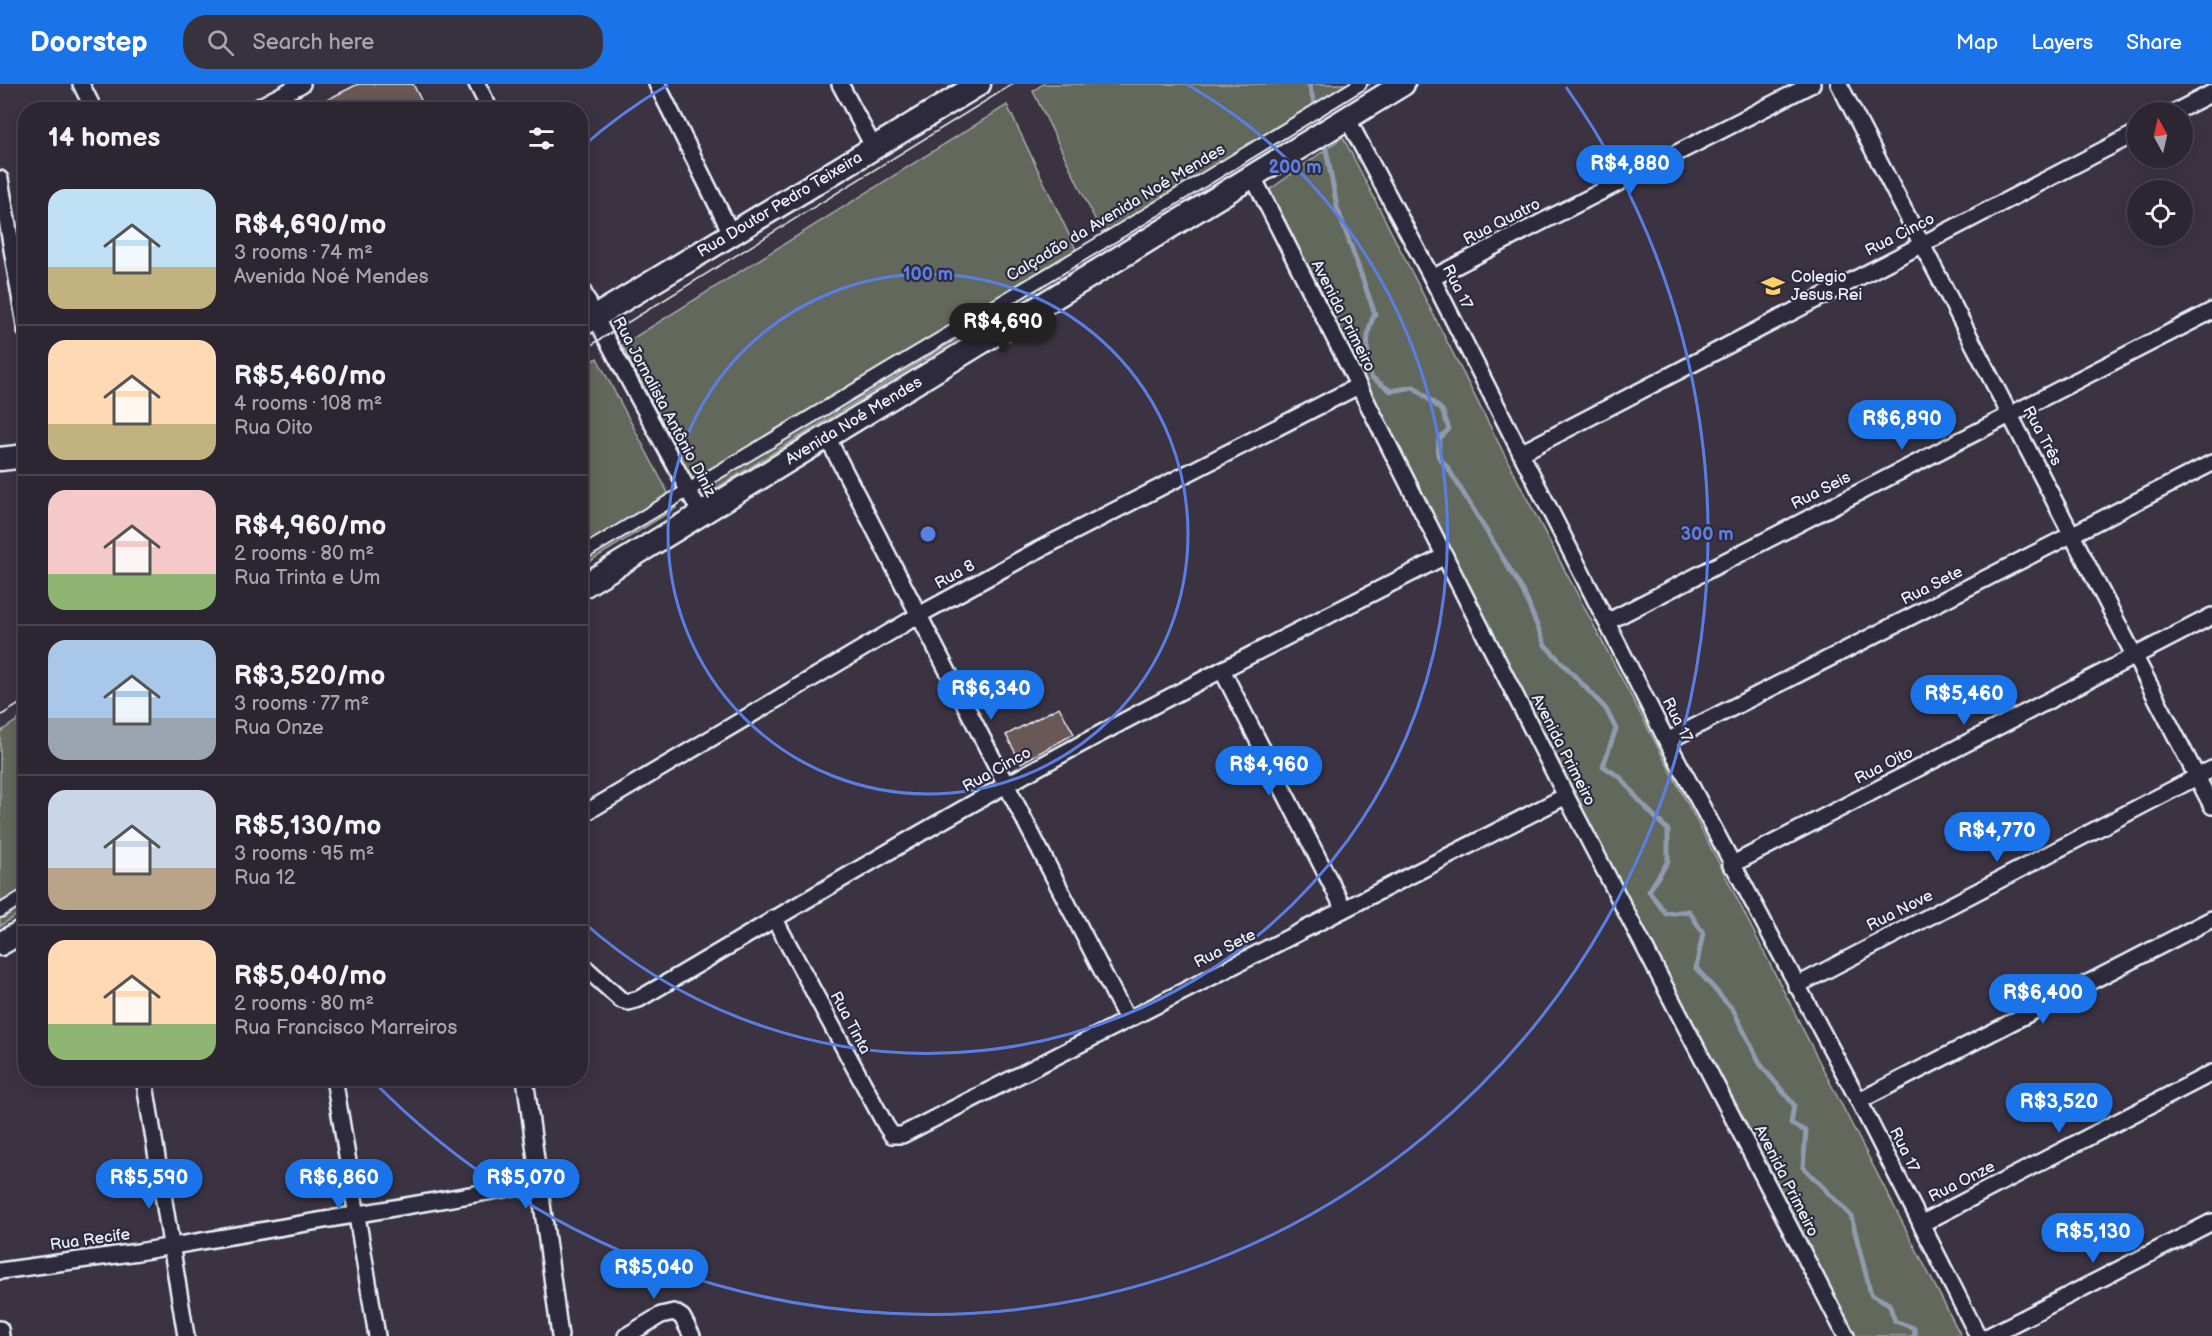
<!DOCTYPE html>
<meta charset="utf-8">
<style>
body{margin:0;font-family:"Balsamiq Sans",sans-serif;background:#38323e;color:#f1f3f6;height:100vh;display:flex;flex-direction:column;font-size:22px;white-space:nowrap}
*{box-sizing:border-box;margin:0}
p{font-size:20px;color:#a6a5ac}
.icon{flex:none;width:33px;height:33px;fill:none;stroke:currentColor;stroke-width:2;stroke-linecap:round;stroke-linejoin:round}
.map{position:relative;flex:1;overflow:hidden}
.panel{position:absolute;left:18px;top:18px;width:570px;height:984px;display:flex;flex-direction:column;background:#2c2632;border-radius:24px;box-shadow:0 3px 15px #0003,0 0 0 2px #48434d}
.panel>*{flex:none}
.needle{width:39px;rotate:352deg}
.fabs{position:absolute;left:2127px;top:18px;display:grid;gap:12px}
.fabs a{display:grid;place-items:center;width:66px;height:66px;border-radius:50%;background:#2c2632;box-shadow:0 3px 15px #0003,0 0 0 2px #48434d;font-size:30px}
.price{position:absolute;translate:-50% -51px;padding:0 14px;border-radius:21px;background:#1a73e8;color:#fff;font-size:20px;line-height:39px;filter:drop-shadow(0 2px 3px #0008)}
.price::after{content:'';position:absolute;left:50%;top:36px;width:18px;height:14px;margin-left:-9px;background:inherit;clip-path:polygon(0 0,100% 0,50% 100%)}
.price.current{background:#222;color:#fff}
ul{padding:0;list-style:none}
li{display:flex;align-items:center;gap:18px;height:150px;padding:0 30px}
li+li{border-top:2px solid #48434d}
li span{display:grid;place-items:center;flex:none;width:168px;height:120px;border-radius:18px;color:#555}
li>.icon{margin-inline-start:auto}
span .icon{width:72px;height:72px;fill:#fffc;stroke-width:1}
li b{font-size:26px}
h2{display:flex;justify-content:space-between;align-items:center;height:72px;padding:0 30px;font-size:26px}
header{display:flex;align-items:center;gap:36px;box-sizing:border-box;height:84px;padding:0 30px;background:#1a73e8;color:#fff}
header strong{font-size:28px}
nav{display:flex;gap:33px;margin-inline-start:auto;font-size:21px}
.search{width:420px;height:54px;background:#38323e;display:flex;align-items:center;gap:15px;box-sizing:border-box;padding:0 21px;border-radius:24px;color:#a6a5ac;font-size:22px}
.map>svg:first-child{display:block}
</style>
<header>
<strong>Doorstep</strong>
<div class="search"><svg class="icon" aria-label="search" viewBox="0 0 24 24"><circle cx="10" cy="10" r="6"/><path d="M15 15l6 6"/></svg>Search here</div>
<nav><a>Map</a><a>Layers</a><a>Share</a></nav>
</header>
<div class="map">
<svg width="2212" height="1252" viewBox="0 0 2212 1252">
<rect width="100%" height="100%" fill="#3b3342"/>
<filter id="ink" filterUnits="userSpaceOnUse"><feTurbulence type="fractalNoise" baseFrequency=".0167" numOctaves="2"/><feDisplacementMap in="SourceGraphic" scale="12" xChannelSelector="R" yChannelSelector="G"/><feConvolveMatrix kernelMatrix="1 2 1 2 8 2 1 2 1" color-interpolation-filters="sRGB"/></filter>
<g filter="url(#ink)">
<g fill="#64685b" stroke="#a6acaa" stroke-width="1.5">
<polygon points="1043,0 1370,0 1107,160 1033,7"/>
<polygon points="1007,21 1082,178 702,413 622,261"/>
<polygon points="1343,53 1522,405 1722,785 1818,975 1961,1252 1853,1252 1568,702 1265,109"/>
<polygon points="597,274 676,424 581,483 581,284"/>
<polygon points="25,631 25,826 0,842 0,648"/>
</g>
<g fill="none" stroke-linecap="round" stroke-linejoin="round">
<g stroke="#8f9bae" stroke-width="5">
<polyline points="1309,0 1318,34"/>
<path d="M1326 65 1337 123 1375 230C1364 249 1367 272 1371 293L1391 307 1414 303 1442 326 1449 345 1439 355 1438 372 1448 384 1523 507 1545 561 1606 625 1616 645 1603 682 1621 694 1642 720 1668 746V777L1649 807 1666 830 1689 827 1703 849 1696 884 1733 926 1761 981 1794 1021 1791 1040 1806 1047 1803 1083 1851 1132 1871 1210 1889 1220 1895 1237 1914 1244 1915 1252"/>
</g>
</g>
<g fill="#6a5857" stroke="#e8f1f8" stroke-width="1.5">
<polygon points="358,0 413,0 426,26 307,26"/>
<polygon points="1059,623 1074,650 1021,679 1006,651"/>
</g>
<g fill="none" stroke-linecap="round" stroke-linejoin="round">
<g stroke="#e8f1f8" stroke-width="16">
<g id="pedestrian">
<polyline points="580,471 1094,163 1360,0"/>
<polyline points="0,827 26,811"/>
</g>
</g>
<g stroke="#e8f1f8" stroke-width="20">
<g id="minor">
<polyline points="81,0 94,26"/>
<polyline points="477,0 490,26"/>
<polyline points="657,0 732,151"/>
<polyline points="840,0 874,64"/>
<polyline points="1839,0 2212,722"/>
<polyline points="253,26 302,0"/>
<polyline points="2175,28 2212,9"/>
<polyline points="1347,34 1432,194 1667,657 1859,1017 1978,1252"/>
<polyline points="1253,93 1566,712 1846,1252"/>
<polyline points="0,95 26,247"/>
<polyline points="1432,194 1812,0"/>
<polyline points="580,202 605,252 701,430"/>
<polyline points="827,353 1127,935"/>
<polyline points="1521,369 2138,48"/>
<polyline points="1607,538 2212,227"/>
<polyline points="1222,586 1344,825"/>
<polyline points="1667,657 2212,379"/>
<polyline points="580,732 919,531 1036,467 1358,302"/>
<polyline points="1731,781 2212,532"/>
<polyline points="774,834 886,1042 892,1051 902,1051 1566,712"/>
<path d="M580 879 621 916 628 918 639 915C761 844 882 769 1006 701 1150 621 1298 547 1445 472"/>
<polyline points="1796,902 2212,685"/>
<polyline points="144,994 186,1252"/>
<polyline points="334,994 377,1252"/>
<polyline points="525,994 560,1252"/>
<polyline points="1859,1017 2212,835"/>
<polyline points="1921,1140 2212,989"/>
<polyline points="0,1187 138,1168 539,1099"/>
<polyline points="0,1245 1,1252"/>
<polyline points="626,1252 661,1231 674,1228 682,1233 692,1252"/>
<polyline points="1989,1252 2212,1138"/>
</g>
</g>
<g stroke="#e8f1f8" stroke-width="27">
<g id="secondary">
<polyline points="580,242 979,0"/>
<polyline points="0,375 26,372"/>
<polyline points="580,504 1403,0"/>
<polyline points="0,860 26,845"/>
</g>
</g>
<use href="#pedestrian" stroke="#2f2a3d" stroke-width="12"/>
<use href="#minor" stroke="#2f2a3d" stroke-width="15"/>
<use href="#secondary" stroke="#2f2a3d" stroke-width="22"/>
<g stroke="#e8f1f8" stroke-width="1.5">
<polyline points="580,268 1013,0"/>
<polyline points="0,632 26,616"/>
</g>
</g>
</g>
<g fill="none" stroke="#5a7fe2" stroke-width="3">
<circle cx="928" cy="450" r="260"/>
<path d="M581 64A519 519 0 0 1 668 1M1188 1A519 519 0 1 1 581 836"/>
<path d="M1566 3A779 779 0 0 1 372 996"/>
</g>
<defs>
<g id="school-bare" transform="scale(1.8)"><path d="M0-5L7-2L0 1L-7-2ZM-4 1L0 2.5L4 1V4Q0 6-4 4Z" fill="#ffd166" stroke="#2f2a3d" stroke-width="2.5" paint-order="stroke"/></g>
</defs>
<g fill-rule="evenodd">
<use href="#school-bare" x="1773" y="202"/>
</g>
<g text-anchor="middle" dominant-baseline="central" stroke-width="4.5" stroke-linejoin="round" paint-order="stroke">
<g font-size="16" fill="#e8f1f8" stroke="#2f2a3d">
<text transform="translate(780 121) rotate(-31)">Rua Doutor Pedro Teixeira</text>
<text transform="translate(1116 129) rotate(-31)">Calçadão da Avenida Noé Mendes</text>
<text transform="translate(1502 138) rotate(-27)">Rua Quatro</text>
<text transform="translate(1900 151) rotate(-27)">Rua Cinco</text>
<text transform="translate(1457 203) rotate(63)">Rua 17</text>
<text transform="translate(1343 232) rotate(63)">Avenida Primeiro</text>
<text transform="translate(664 323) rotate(62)">Rua Jornalista Antônio Diniz</text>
<text transform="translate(854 337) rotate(-31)">Avenida Noé Mendes</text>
<text transform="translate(2042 352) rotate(62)">Rua Três</text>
<text transform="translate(1821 407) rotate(-27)">Rua Seis</text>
<text transform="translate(955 491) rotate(-29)">Rua 8</text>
<text transform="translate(1932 502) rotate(-27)">Rua Sete</text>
<text transform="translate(1677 636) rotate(63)">Rua 17</text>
<text transform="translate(1563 666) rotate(63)">Avenida Primeiro</text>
<text transform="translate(1884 682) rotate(-27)">Rua Oito</text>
<text transform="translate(997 686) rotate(-29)">Rua Cinco</text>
<text transform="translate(1900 827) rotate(-27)">Rua Nove</text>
<text transform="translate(1225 865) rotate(-27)">Rua Sete</text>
<text transform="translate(850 939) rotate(62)">Rua Tinta</text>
<text transform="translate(1904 1066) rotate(64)">Rua 17</text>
<text transform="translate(1786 1097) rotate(63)">Avenida Primeiro</text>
<text transform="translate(1962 1098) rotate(-27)">Rua Onze</text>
<text transform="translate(90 1156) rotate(-8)">Rua Recife</text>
</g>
<g font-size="16" fill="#e8f1f8" stroke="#2f2a3d" text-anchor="start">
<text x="1791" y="193">Colegio<tspan x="1791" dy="18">Jesus Rei</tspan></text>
</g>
</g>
<circle cx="928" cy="450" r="9" fill="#5a7fe2" stroke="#2f2a3d" stroke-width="3"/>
<g font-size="18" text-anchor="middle" font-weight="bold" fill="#5a7fe2" stroke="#2f2a3d" stroke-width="4.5" stroke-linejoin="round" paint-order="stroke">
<text x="1295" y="89">200 m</text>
<text x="928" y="196">100 m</text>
<text x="1707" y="456">300 m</text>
</g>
</svg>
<div class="fabs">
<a><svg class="needle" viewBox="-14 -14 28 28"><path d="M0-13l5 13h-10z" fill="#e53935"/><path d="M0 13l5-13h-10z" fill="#a6a5ac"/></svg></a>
<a><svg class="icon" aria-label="locate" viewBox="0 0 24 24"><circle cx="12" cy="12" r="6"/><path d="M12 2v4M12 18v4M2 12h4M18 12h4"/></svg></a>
</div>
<b class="price" style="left:1630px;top:112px">R$4,880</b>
<b class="price current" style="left:1003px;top:270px">R$4,690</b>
<b class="price" style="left:1902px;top:367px">R$6,890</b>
<b class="price" style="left:991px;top:637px">R$6,340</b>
<b class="price" style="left:1964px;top:642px">R$5,460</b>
<b class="price" style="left:1269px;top:713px">R$4,960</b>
<b class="price" style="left:1997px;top:779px">R$4,770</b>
<b class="price" style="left:2043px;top:941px">R$6,400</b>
<b class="price" style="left:2059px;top:1050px">R$3,520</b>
<b class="price" style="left:149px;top:1126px">R$5,590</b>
<b class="price" style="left:339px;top:1126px">R$6,860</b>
<b class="price" style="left:526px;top:1126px">R$5,070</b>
<b class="price" style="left:2093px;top:1180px">R$5,130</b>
<b class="price" style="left:654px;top:1216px">R$5,040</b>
<section class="panel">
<h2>14 homes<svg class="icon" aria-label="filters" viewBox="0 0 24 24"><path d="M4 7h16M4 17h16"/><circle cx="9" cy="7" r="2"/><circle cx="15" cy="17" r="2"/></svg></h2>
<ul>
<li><span style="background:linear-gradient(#bfe0f5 65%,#c2b280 0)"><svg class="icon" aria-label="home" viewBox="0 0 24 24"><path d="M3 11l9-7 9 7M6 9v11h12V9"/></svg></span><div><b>R$4,690/mo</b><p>3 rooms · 74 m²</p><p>Avenida Noé Mendes</p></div></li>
<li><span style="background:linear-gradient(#ffd9b3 70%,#c2b280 0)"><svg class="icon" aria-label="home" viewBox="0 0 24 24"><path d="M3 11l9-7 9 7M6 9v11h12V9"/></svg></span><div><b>R$5,460/mo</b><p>4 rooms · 108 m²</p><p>Rua Oito</p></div></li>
<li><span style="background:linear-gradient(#f6c9c9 70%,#8fb573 0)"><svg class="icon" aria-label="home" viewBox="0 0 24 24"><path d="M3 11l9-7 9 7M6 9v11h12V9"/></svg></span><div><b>R$4,960/mo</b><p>2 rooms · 80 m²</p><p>Rua Trinta e Um</p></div></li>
<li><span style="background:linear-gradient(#a9c7e8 65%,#9aa5b1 0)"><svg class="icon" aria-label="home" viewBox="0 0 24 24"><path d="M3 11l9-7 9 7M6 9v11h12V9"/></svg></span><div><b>R$3,520/mo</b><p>3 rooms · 77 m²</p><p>Rua Onze</p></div></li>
<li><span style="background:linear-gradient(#c9d6e8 65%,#b9a48a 0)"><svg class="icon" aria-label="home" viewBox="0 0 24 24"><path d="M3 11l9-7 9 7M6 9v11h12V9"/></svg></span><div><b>R$5,130/mo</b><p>3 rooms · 95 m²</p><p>Rua 12</p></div></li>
<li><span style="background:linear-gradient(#ffd9b3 70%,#8fb573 0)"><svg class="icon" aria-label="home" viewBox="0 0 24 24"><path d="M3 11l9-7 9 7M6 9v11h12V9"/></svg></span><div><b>R$5,040/mo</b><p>2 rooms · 80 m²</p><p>Rua Francisco Marreiros</p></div></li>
</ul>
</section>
</div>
